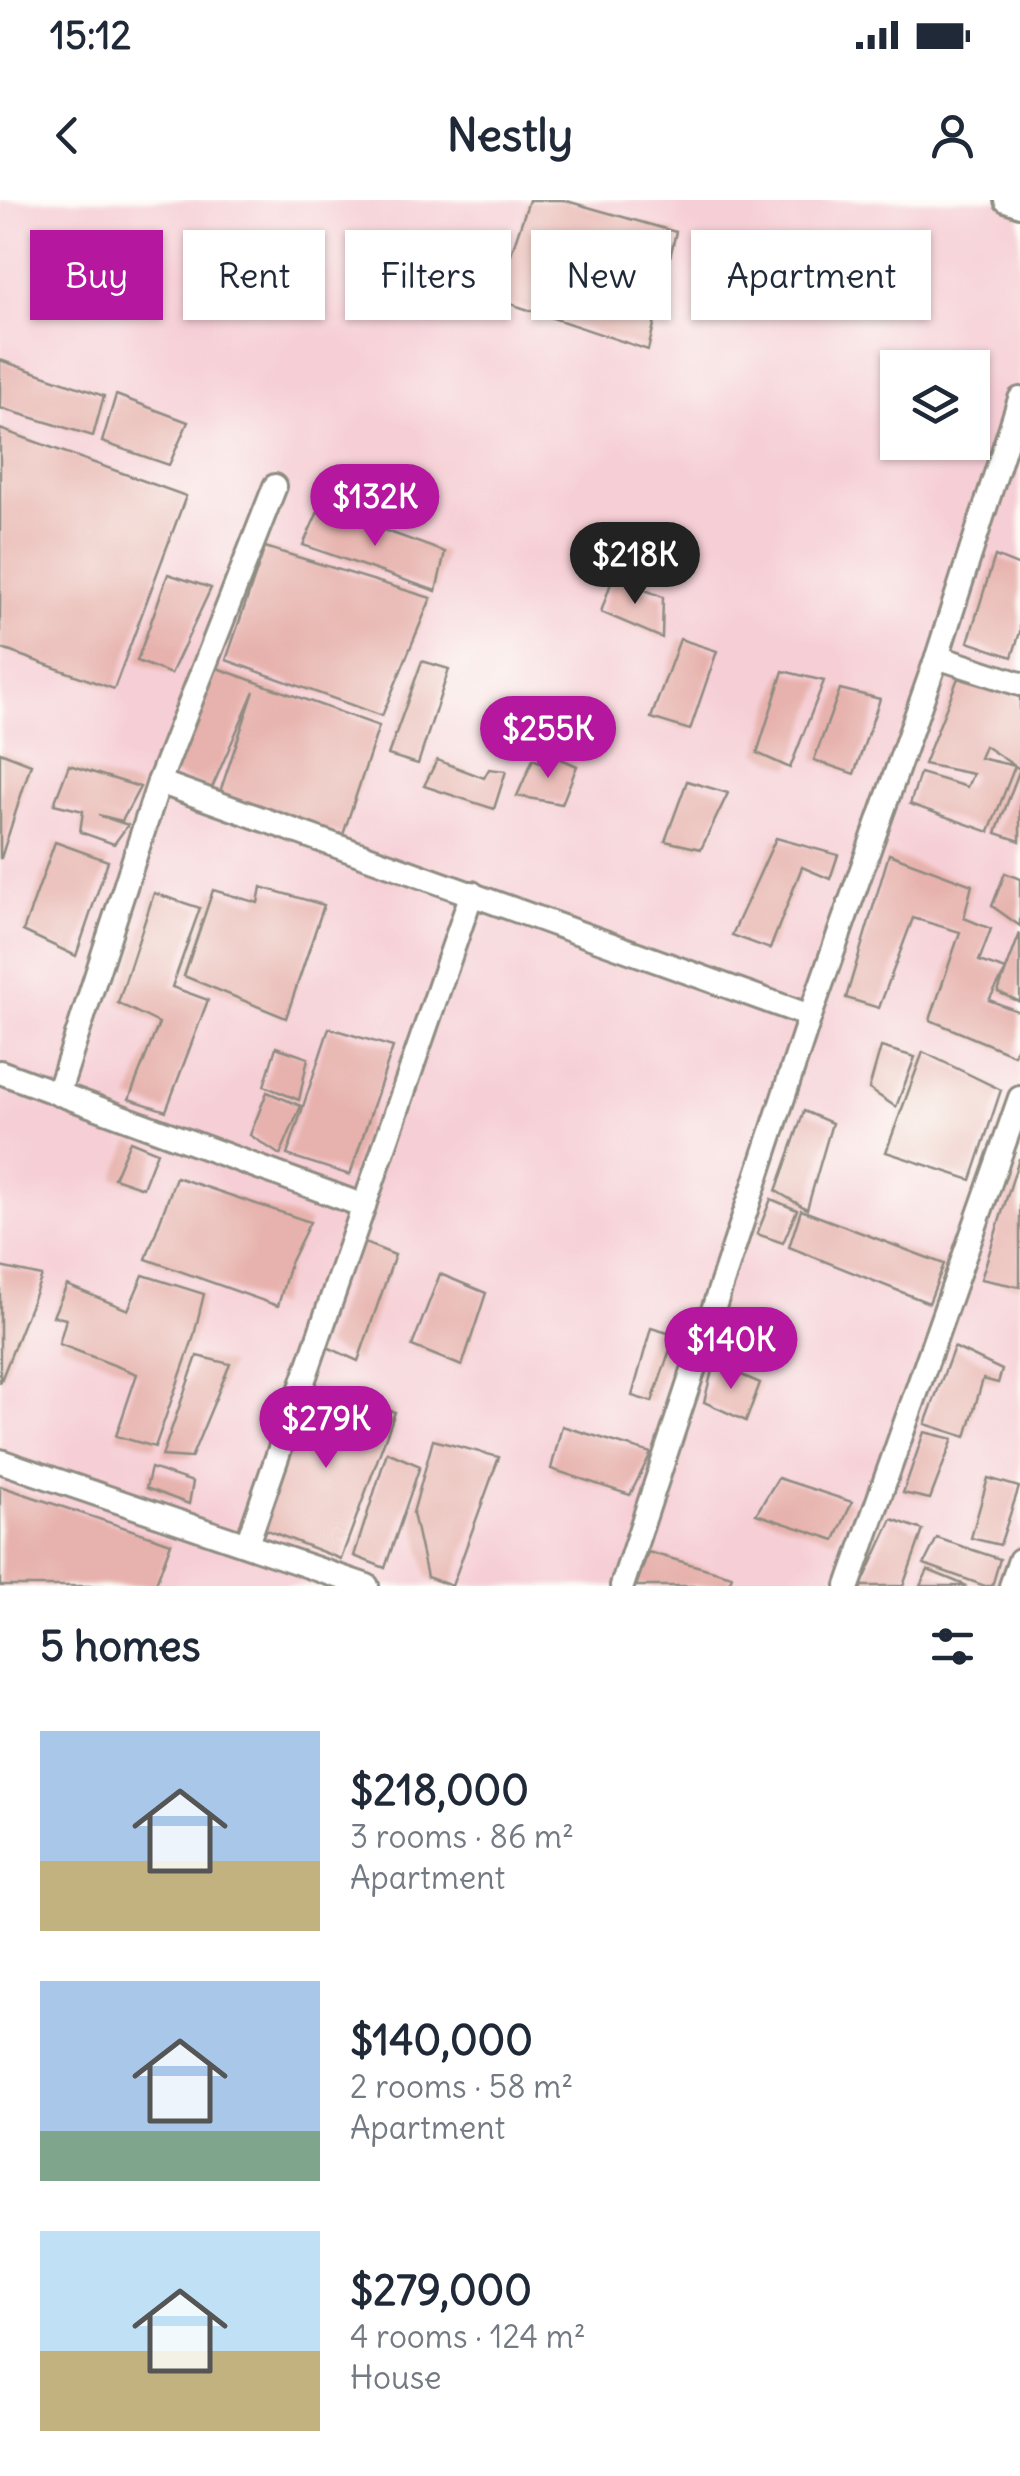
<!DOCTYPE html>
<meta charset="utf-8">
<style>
body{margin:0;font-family:Delius,sans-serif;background:#f6f6f7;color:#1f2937;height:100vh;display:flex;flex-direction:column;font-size:38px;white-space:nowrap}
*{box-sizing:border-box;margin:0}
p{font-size:32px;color:#747a83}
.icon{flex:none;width:55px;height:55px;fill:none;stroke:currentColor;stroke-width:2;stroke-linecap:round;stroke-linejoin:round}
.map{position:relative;height:1386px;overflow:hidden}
.sheet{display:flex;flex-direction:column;background:#fff;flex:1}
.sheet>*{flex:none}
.hud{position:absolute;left:30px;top:30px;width:960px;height:90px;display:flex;gap:20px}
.buttons{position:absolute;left:880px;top:150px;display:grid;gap:20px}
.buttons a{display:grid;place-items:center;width:110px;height:110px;border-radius:0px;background:#fff;box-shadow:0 2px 8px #0004;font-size:50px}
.price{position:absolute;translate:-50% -85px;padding:0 22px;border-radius:35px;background:#b5179e;color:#fff;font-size:32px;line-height:65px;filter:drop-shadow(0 2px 5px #0008)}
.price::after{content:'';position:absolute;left:50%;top:60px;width:30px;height:22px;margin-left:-15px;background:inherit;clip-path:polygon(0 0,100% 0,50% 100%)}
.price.active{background:#222;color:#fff}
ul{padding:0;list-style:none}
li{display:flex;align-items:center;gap:30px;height:250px;padding:0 40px}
li span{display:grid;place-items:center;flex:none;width:280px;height:200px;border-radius:0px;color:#555}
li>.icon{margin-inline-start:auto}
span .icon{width:120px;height:120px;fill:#fffc;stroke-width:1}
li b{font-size:42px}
h2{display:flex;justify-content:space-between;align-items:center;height:120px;padding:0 40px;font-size:42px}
.chip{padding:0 35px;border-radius:0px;background:#fff;box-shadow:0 2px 8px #0004;font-size:35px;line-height:90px}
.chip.active{background:#b5179e;color:#fff}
.status{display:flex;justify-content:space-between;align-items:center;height:70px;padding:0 50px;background:#fff;direction:ltr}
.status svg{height:28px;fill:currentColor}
header{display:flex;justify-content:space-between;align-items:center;height:130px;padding:0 40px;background:#fff;font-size:45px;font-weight:700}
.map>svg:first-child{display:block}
</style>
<div class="status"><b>15:12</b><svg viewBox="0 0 49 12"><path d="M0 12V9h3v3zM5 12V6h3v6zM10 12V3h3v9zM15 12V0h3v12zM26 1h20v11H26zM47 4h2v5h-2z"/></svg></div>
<header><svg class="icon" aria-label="back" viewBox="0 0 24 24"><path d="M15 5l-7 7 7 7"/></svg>Nestly<svg class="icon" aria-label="person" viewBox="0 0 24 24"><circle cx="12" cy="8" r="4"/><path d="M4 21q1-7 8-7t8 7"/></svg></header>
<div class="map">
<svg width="1020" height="1386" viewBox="0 0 1020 1386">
<rect width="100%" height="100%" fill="#fdfcf7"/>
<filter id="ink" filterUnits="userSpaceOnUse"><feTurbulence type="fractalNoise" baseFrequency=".01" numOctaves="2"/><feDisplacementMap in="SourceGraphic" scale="20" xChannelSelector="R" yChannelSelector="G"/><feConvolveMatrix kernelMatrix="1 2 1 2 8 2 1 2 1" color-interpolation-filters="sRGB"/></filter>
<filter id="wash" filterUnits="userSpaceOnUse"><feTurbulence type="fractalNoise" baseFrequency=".0048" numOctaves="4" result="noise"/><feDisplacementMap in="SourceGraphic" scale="40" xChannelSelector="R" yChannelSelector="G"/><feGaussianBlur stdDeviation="2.25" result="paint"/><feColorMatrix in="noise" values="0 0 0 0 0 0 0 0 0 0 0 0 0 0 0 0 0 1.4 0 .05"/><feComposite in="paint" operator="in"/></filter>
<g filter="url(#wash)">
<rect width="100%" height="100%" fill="#f3eeda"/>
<path fill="#f6cfd6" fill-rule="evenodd" d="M0 0H1020V1386H0ZM898 168H972V242H898Z"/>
<g id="blocks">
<g fill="#e7b2ad" fill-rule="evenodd">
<polygon points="529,0 563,0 676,32 648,150 496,99"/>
<polygon points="0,160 104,196 93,236 0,208"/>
<polygon points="116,195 188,222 169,265 102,242"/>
<polygon points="0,229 186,296 114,489 0,448"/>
<polygon points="320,307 445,352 436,391 303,345"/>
<polygon points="265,347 431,398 382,516 226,460"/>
<polygon points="995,356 1020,366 1020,432 1012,457 968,442"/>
<polygon points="168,374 211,388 171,474 137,461"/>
<polygon points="613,377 663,397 662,438 601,412"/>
<polygon points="680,439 717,451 690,530 651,518"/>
<polygon points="422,461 449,469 418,564 388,555"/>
<polygon points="217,468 379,526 343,635 219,595 254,491 211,590 173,574 205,486"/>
<polygon points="783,471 824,481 790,568 757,553"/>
<path d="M958 478 1020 497V569L1015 566 989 632 910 604 920 573 967 587 973 574 924 564ZM985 546 1015 566 980 558Z"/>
<polygon points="840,489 880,499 854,574 814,560"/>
<polygon points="0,552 31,564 1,658 0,658"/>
<polygon points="557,557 577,566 562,604 517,596 533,559 550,566"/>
<polygon points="437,560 484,578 489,569 506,571 494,609 424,586"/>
<polygon points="69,565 140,587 122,621 98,615 128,625 114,644 80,632 83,611 54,604"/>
<polygon points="1020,569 1020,641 996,633"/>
<polygon points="687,581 728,593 701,649 665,641"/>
<polygon points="776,638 838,655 830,679 802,667 770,749 732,735"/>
<polygon points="55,642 108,661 76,756 23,731"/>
<polygon points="889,654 972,685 964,718 991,729 979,761 1006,770 1020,733 1020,802 998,792 1006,770 989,800 1020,812 1020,836 1014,855 930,820 960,732 913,718 879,808 846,798"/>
<polygon points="1005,673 1020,679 1020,726 992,706"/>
<polygon points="261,687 324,705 286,818 184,776 213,690 258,703"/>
<polygon points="154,693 200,708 172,787 208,800 166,911 129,899 159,823 118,803"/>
<polygon points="329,828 393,847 350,975 287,955"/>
<polygon points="276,847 308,858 299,900 264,886"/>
<polygon points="881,847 915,857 896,907 869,889"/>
<polygon points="923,852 1001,890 971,980 886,952"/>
<polygon points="267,892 301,906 280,955 250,935"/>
<polygon points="804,911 832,923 807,1009 776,991"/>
<polygon points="130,941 157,952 143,988 114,978"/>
<polygon points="1019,959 1020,959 1020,1087 981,1079"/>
<polygon points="176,977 310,1022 290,1063 278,1106 146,1059"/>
<polygon points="771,999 797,1010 783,1043 757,1034"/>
<polygon points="801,1010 944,1064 929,1103 789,1047"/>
<polygon points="362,1042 395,1055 358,1161 325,1146"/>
<polygon points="0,1067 42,1076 0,1183"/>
<polygon points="440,1074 486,1093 462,1166 412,1146"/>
<polygon points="143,1075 204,1094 193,1139 155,1247 116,1236 137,1174 59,1144 66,1119 53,1116 67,1085 128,1110"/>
<polygon points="733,1114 780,1136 768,1171 723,1151"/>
<polygon points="651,1128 675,1135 652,1202 632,1196"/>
<polygon points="954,1147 1002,1170 998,1183 983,1179 966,1237 925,1224"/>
<polygon points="197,1156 230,1164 191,1258 162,1256"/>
<polygon points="714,1163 760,1183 746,1221 704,1202"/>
<polygon points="309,1186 395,1212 341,1359 259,1327"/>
<polygon points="562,1226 651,1253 630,1295 551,1269"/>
<polygon points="924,1232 953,1239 930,1299 903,1293"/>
<polygon points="433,1240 499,1257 452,1386 427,1377 413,1313"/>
<polygon points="387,1252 420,1266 385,1368 354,1356"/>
<polygon points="151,1268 193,1282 189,1304 146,1288"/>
<polygon points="778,1278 852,1302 835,1340 756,1314"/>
<polygon points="988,1278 1019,1287 1000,1345 971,1338"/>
<polygon points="0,1286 171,1343 155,1386 0,1386"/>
<polygon points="892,1319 923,1330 903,1386 861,1386"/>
<polygon points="937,1338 1000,1359 992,1386 985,1386 924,1364"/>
<polygon points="648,1352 732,1376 728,1386 636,1386"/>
<polygon points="928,1370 967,1386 920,1386"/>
</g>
</g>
</g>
<g filter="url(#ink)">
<use href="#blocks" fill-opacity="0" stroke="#8f8c82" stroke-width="2.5"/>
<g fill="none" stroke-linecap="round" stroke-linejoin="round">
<g stroke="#8f8c82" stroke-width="28">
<g id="minor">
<polyline points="1006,0 1020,5"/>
<polyline points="937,457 1020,484"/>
<polyline points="159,582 810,816"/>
<polyline points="0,872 364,1006"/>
<polyline points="58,894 159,582 275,286"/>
<polyline points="0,1261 367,1386"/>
<polyline points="247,1344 472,693"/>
<polyline points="622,1386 810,816 937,457 1020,199"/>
<polyline points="848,1386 1020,898"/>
<polyline points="1011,1386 1020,1360"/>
</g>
</g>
<use href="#minor" stroke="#fff" stroke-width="22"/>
</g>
</g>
</svg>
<div class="buttons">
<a><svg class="icon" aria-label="layers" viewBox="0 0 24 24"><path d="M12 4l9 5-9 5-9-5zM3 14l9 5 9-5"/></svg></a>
</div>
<b class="price" style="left:375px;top:349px">$132K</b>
<b class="price active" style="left:635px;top:407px">$218K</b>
<b class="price" style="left:548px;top:581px">$255K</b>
<b class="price" style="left:731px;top:1192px">$140K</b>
<b class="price" style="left:326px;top:1271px">$279K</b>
<div class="hud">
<a class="chip active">Buy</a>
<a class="chip">Rent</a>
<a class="chip">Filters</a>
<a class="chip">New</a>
<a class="chip">Apartment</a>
</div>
</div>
<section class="sheet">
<h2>5 homes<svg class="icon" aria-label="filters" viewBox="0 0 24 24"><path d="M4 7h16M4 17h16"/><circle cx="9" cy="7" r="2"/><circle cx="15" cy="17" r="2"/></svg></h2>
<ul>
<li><span style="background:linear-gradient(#a9c7e8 65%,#c2b280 0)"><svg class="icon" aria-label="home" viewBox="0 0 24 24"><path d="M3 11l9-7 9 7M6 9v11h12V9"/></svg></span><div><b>$218,000</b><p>3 rooms · 86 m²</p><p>Apartment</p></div></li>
<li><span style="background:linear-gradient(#a9c7e8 75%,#7fa58c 0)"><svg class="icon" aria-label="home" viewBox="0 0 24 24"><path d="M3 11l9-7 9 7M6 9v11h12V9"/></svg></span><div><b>$140,000</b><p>2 rooms · 58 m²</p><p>Apartment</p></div></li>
<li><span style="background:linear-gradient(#bfe0f5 60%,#c2b280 0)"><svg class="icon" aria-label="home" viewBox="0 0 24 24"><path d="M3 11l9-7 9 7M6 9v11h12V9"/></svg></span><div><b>$279,000</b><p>4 rooms · 124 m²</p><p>House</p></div></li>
</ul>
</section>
